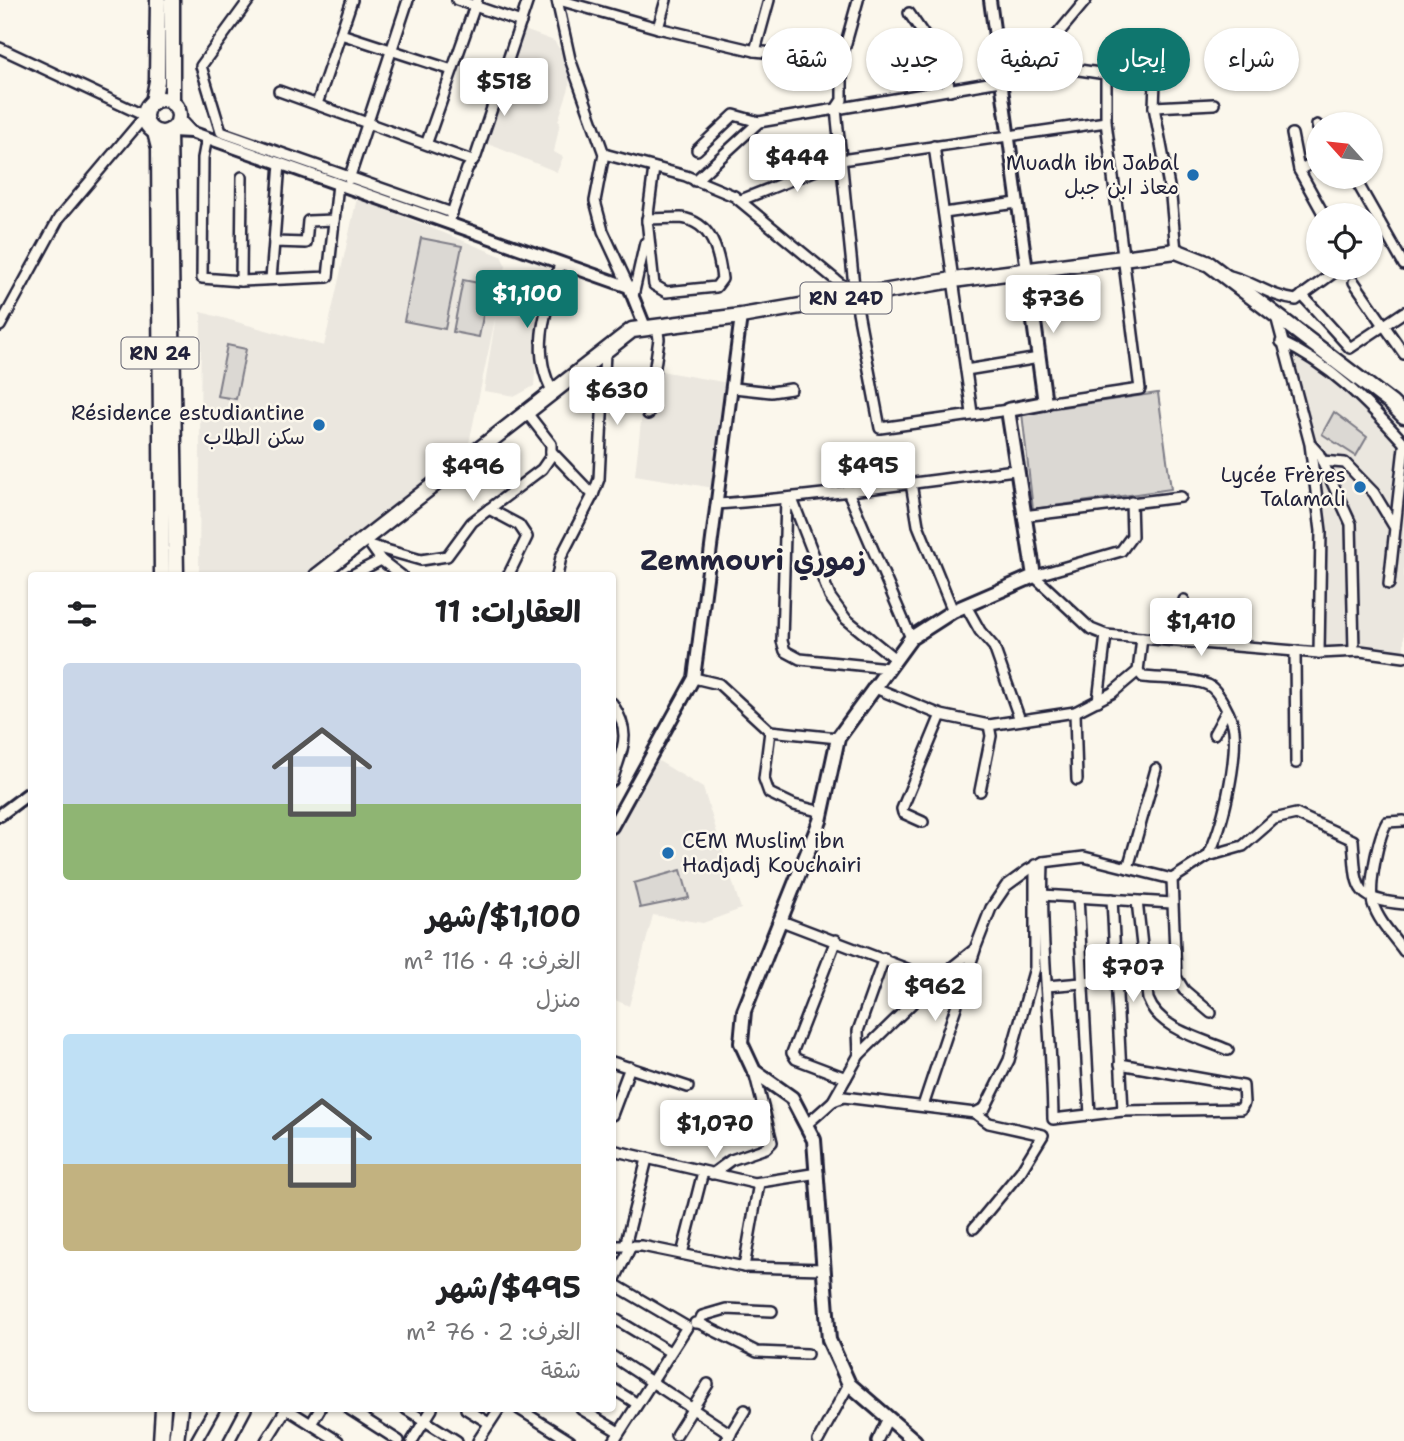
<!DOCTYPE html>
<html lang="ar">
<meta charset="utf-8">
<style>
body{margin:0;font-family:"Shantell Sans","Playpen Sans Arabic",sans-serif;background:#f6f6f6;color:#202124;direction:rtl;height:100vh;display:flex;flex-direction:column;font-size:26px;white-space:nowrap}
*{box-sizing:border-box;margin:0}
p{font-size:23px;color:#757577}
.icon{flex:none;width:38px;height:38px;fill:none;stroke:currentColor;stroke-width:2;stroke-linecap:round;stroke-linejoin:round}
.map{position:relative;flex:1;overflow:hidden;direction:ltr}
.panel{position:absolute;left:28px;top:572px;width:588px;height:840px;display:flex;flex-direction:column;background:#fff;border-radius:7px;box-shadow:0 2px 5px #0004;direction:rtl}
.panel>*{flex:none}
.top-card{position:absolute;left:637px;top:28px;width:662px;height:63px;direction:rtl;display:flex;gap:14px}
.needle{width:46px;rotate:297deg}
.fabs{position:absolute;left:1306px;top:112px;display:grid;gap:14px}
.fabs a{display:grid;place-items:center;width:77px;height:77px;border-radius:50%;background:#fff;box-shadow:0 2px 5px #0004;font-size:35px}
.price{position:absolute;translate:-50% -60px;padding:0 16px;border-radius:7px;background:#fff;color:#222;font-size:23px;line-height:46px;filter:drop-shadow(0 2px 4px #0008)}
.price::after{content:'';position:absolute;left:50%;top:42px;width:21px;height:16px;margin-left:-10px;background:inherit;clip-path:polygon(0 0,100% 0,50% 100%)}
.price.active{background:#0f766e;color:#fff}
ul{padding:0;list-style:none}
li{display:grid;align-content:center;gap:14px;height:371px;padding:0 35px}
li span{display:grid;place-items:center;height:217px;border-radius:7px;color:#555}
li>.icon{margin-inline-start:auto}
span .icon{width:126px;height:126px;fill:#fffc;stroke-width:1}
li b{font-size:30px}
h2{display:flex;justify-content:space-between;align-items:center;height:84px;padding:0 35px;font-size:30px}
.pill{padding:0 24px;border-radius:32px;background:#fff;box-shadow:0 2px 5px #0004;font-size:24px;line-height:63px}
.pill.active{background:#0f766e;color:#fff}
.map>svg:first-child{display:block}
</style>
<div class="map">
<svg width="1404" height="1441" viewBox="0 0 1404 1441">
<rect width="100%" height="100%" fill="#fbf7ec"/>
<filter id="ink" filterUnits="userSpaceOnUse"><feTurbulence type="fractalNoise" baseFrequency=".0143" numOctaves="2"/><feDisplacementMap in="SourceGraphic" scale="14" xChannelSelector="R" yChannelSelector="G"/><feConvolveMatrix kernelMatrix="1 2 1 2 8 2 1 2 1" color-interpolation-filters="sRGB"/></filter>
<g filter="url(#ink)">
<g fill="#ebe7df">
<polygon points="519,28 554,41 571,65 569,88 558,121 560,122 554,152 563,157 557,172 481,141"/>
<polygon points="357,198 501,256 506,266 497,311 539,318 534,386 516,396 484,391 496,315 468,448 304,576 199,576 201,312 324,346"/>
<polygon points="1281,342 1324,361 1389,418 1404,437 1404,657 1319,653 1321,531 1310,444"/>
<polygon points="655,370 734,384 720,489 635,475 642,413 647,414"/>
<polygon points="652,757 703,788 741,909 703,923 653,915 629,1006 613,999 613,828"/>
</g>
<g fill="#dbd8d3" stroke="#7e7d87" stroke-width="2">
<polygon points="421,238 462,246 445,329 404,321"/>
<polygon points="463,280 489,285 479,337 453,332"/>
<polygon points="227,345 246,349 236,399 217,396"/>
<polygon points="1158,393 1171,489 1033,509 1022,413"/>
<polygon points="1334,412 1367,437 1356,456 1322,434"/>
<polygon points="681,870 689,898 640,908 634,883"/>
</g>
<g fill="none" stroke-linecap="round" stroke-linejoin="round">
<g stroke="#22223b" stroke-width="14">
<g id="minor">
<polyline points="249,0 201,66 221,132 452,213"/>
<polyline points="457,0 521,22"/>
<polyline points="557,0 570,59 604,154 595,201 603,231 629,287"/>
<polyline points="559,0 658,28 755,51 842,61"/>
<polyline points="1086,0 1051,42 1049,57 1059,67 1106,74 1106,122"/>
<polyline points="909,13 943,63 950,90"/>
<polyline points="658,28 666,0"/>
<polyline points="341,34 452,70"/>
<polyline points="0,48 145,116 59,218 0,326"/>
<polyline points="755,51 769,0"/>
<path d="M1106 74C1127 66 1138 66 1155 81L1154 107 1171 197 1176 251"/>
<polyline points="279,91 472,161"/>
<polyline points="317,104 352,0"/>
<polyline points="1154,107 1214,104"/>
<polyline points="1317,125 1318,129"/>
<polyline points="1292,134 1299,170 1324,215"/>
<polyline points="207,137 203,158 202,278 241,281 328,277 338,184"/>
<polyline points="427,142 477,0"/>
<polyline points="934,146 972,413"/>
<polyline points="697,150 734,115 759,122"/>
<polyline points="604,154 686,176 734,196 855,296 880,428 1008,410"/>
<polyline points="1299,170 1318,160"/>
<polyline points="1354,177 1404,265"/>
<polyline points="349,179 408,0"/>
<polyline points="695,181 759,122 836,109 842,100 842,57 858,0"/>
<polyline points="741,200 841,160 1106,122 1140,389 1045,403"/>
<polyline points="944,213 1017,203"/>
<polyline points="451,216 467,169 476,156 528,0"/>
<path d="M681 218C712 222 719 253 722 279L716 287 666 292 654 285 647 219Z"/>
<polyline points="647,222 654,168"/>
<polyline points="274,242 280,163"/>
<polyline points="1370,243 1384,232"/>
<path d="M1226 275C1251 280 1270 297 1296 300L1340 268"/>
<polyline points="271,279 274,242 306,243 308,221 334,220"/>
<polyline points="241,281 242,177"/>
<polyline points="1354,282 1404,354"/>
<polyline points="1302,295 1350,348 1404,312"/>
<polyline points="633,296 645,243"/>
<polyline points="855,296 836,109 1000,81"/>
<polyline points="1276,316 1310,444 1321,531 1319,653"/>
<path d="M1281 342C1330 364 1369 404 1404 443"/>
<polyline points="966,370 1039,358"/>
<polyline points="734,388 771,392 791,389"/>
<path d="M553 392C529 351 547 306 560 264"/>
<polyline points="648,414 659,339 657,325"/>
<polyline points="1311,445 1319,454 1351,524 1354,651"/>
<polyline points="551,451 593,495 561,557 557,576"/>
<polyline points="1322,461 1345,463 1374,493 1395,528 1389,584"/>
<polyline points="911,483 918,525 953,611"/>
<polyline points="847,489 911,638"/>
<polyline points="593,495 599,479 605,352"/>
<polyline points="786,499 782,641 785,651 800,659 888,668"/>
<polyline points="792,499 830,597 846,619 895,659"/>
<polyline points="1131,502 1132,536 1121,551 1034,576 1091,629 1106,635 1319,653 1360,651 1404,657"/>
<path d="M717 504C817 497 917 482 1016 470"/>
<polyline points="489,509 519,525 527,537 508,576"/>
<polyline points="1023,516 1181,497"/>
<polyline points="1395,528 1404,447"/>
<polyline points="371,546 381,560 402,576"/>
<polyline points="372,546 421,560 447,556 472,522 542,469 551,456 551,444 527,413"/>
<polyline points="350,576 381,560"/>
<polyline points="966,606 980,631 994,647 1020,720"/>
<polyline points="1183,642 1184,600"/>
<polyline points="1295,651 1296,763"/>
<path d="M1138 671 1143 677C1159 679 1194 678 1208 685 1218 689 1233 719 1234 730 1237 763 1223 827 1208 856"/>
<polyline points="694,678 719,684 770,731 838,738"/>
<polyline points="873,687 941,715 989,725 1075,712 1112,693 1138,671 1142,638"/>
<polyline points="1098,701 1106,635"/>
<path d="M612 703C633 735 622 748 612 781"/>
<polyline points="1075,712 1077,780"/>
<polyline points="770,731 764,779 769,793 794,805 822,812"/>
<polyline points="1214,734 1226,712"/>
<polyline points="980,791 991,736 989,725"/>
<path d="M1404 821 1387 822C1378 837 1368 887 1373 904 1379 922 1393 936 1404 951"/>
<polyline points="923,822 903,813 902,809 941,715"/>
<path d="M1043 862C1040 947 1052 1033 1053 1119L1123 1111 1241 1109 1244 1103 1243 1086 1120 1064"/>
<polyline points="1128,868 1156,769"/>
<polyline points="1172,879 1176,977 1184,990 1211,1013"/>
<polyline points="1042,895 1172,903"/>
<polyline points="1078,897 1090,1115"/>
<polyline points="1112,899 1123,1111"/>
<path d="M1137 901 1148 999C1159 1029 1200 1038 1228 1050"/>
<polyline points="779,920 936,980"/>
<polyline points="836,940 792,1053 796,1059 846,1078"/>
<polyline points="1047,986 1117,980"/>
<polyline points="859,1055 858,1031 884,958"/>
<polyline points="612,1062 688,1087"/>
<polyline points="833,1101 844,1097 975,1113 985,1108 1009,1060 1035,968 1035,865"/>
<polyline points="923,1106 975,950"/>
<polyline points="612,1115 630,1067"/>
<path d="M806 1125 833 1101 859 1055 936 980 975 949 991 908 1006 886 1028 870 1043 862 1084 857 1172 879 1208 856 1243 846 1274 819 1296 814 1353 840C1357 888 1352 899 1404 904"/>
<polyline points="612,1150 754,1183 818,1173"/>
<polyline points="712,1174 731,1160 766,1148 772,1142 754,1071"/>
<polyline points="974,1228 1021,1171 1043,1135 989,1123 975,1113"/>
<polyline points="612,1246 642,1246 744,1267 824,1269"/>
<polyline points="625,1246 647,1159"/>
<polyline points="682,1254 703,1172"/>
<polyline points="744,1267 759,1183"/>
<polyline points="614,1281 631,1246"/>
<polyline points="612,1283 687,1327 614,1441"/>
<polyline points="612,1317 670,1352"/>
<polyline points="695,1323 699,1323 702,1316 726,1309 772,1311"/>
<polyline points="699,1323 757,1352 807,1354"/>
<polyline points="612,1356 731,1434"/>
<polyline points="612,1388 636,1403"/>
<polyline points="287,1409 338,1441"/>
<polyline points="349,1409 399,1441"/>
<polyline points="406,1409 457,1441"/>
<polyline points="466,1409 489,1423"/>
<polyline points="519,1409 570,1441"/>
<polyline points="581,1409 619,1432"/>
<polyline points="311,1424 320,1409"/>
<polyline points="676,1435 708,1384"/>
<polyline points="196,1441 214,1409"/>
<polyline points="229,1441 246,1409"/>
<polyline points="266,1441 286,1409"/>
<polyline points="412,1441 432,1409"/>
<polyline points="478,1441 499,1409"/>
<polyline points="726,1441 745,1410"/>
<polyline points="818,1441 849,1384"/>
<polyline points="877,1441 888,1418"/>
</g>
</g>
<g stroke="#22223b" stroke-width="16">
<g id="tertiary">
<polyline points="990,0 1027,271"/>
<polyline points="179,119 191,132"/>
<polyline points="171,131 191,132 629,287 645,327"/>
<polyline points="0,815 32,791"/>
<polyline points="612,827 694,678 741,316"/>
</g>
</g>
<g stroke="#22223b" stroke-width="18">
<polyline id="secondary" points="915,1441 849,1384 829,1340 814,1140 792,1098 754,1071 741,1043 744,1011 820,821 838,738 911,638 953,611 1034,576 1008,410 1045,403 1027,271"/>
</g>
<g stroke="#22223b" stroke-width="19">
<polyline id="primary" points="317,576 632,330 741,316 953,280 1176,251 1209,264 1391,403 1404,416"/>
</g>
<g stroke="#22223b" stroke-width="19">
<g id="trunk">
<polyline points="172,0 172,103"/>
<circle cx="162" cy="116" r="17"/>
<polyline points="153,102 157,81 158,0"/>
<polyline points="169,131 176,576"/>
<polyline points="155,132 159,148 162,576"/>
<polyline points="161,1441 163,1409"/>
<polyline points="176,1441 180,1409"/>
</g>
</g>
<use href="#minor" stroke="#fbf7ec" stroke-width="9"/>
<use href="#tertiary" stroke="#fbf7ec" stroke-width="10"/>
<use href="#secondary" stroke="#fbf7ec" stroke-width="12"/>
<use href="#primary" stroke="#fbf7ec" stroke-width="14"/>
<use href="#trunk" stroke="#fbf7ec" stroke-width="14"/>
</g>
</g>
<g fill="#1f6fb2" stroke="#fbf7ec" stroke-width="2.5">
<circle cx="1193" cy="175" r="7"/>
<circle cx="319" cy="425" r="7"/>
<circle cx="1360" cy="487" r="7"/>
<circle cx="668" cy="853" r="7"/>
</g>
<g text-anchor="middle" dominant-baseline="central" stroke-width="5" stroke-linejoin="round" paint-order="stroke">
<g fill="#fbf7ec" stroke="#636270" stroke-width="2">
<rect x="800.5" y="282.5" width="91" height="31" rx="5"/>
<rect x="121.5" y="337.5" width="77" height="31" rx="5"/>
</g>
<g font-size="19" font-weight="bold" fill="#22223b">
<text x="846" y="298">RN 24D</text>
<text x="160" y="353">RN 24</text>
</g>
<g font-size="21" fill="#22223b" stroke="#fbf7ec" text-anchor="end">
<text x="1179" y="163">Muadh ibn Jabal<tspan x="1179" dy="24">معاذ ابن جبل</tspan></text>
<text x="305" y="413">Résidence estudiantine<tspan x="305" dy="24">سكن الطلاب</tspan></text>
<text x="1346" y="475">Lycée Frères<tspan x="1346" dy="24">Talamali</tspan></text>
<text x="682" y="841" text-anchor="start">CEM Muslim ibn<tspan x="682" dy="24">Hadjadj Kouchairi</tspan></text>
</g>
<g font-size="28" font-weight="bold" fill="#22223b" stroke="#fbf7ec">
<text x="753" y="560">Zemmouri زموري</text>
</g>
</g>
</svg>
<div class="fabs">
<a><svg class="needle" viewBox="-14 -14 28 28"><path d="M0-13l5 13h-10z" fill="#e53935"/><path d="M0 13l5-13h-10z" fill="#757577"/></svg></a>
<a><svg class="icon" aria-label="locate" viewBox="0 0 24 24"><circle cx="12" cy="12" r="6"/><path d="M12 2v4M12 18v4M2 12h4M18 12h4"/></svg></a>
</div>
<b class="price" style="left:504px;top:118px">$518</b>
<b class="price" style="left:797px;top:194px">$444</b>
<b class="price active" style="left:527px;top:330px">$1,100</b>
<b class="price" style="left:1053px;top:335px">$736</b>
<b class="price" style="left:617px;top:427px">$630</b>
<b class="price" style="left:868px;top:502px">$495</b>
<b class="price" style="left:473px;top:503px">$496</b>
<b class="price" style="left:1201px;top:658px">$1,410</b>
<b class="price" style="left:1133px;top:1004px">$707</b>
<b class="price" style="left:935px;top:1023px">$962</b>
<b class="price" style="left:715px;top:1160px">$1,070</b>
<div class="top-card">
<a class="pill">شراء</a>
<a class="pill active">إيجار</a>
<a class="pill">تصفية</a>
<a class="pill">جديد</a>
<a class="pill">شقة</a>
</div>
<section class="panel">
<h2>العقارات: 11<svg class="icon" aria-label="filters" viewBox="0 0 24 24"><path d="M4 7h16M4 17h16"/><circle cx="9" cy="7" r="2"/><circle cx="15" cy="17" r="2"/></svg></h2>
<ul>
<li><span style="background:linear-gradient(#c9d6e8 65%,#8fb573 0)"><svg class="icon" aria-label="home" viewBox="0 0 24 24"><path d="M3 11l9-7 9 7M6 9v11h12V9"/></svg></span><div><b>$1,100/شهر</b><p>الغرف: 4 · 116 m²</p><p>منزل</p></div></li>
<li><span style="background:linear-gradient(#bfe0f5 60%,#c2b280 0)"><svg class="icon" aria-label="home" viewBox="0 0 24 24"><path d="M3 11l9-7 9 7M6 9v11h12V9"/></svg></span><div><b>$495/شهر</b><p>الغرف: 2 · 76 m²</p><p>شقة</p></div></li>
</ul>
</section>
</div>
